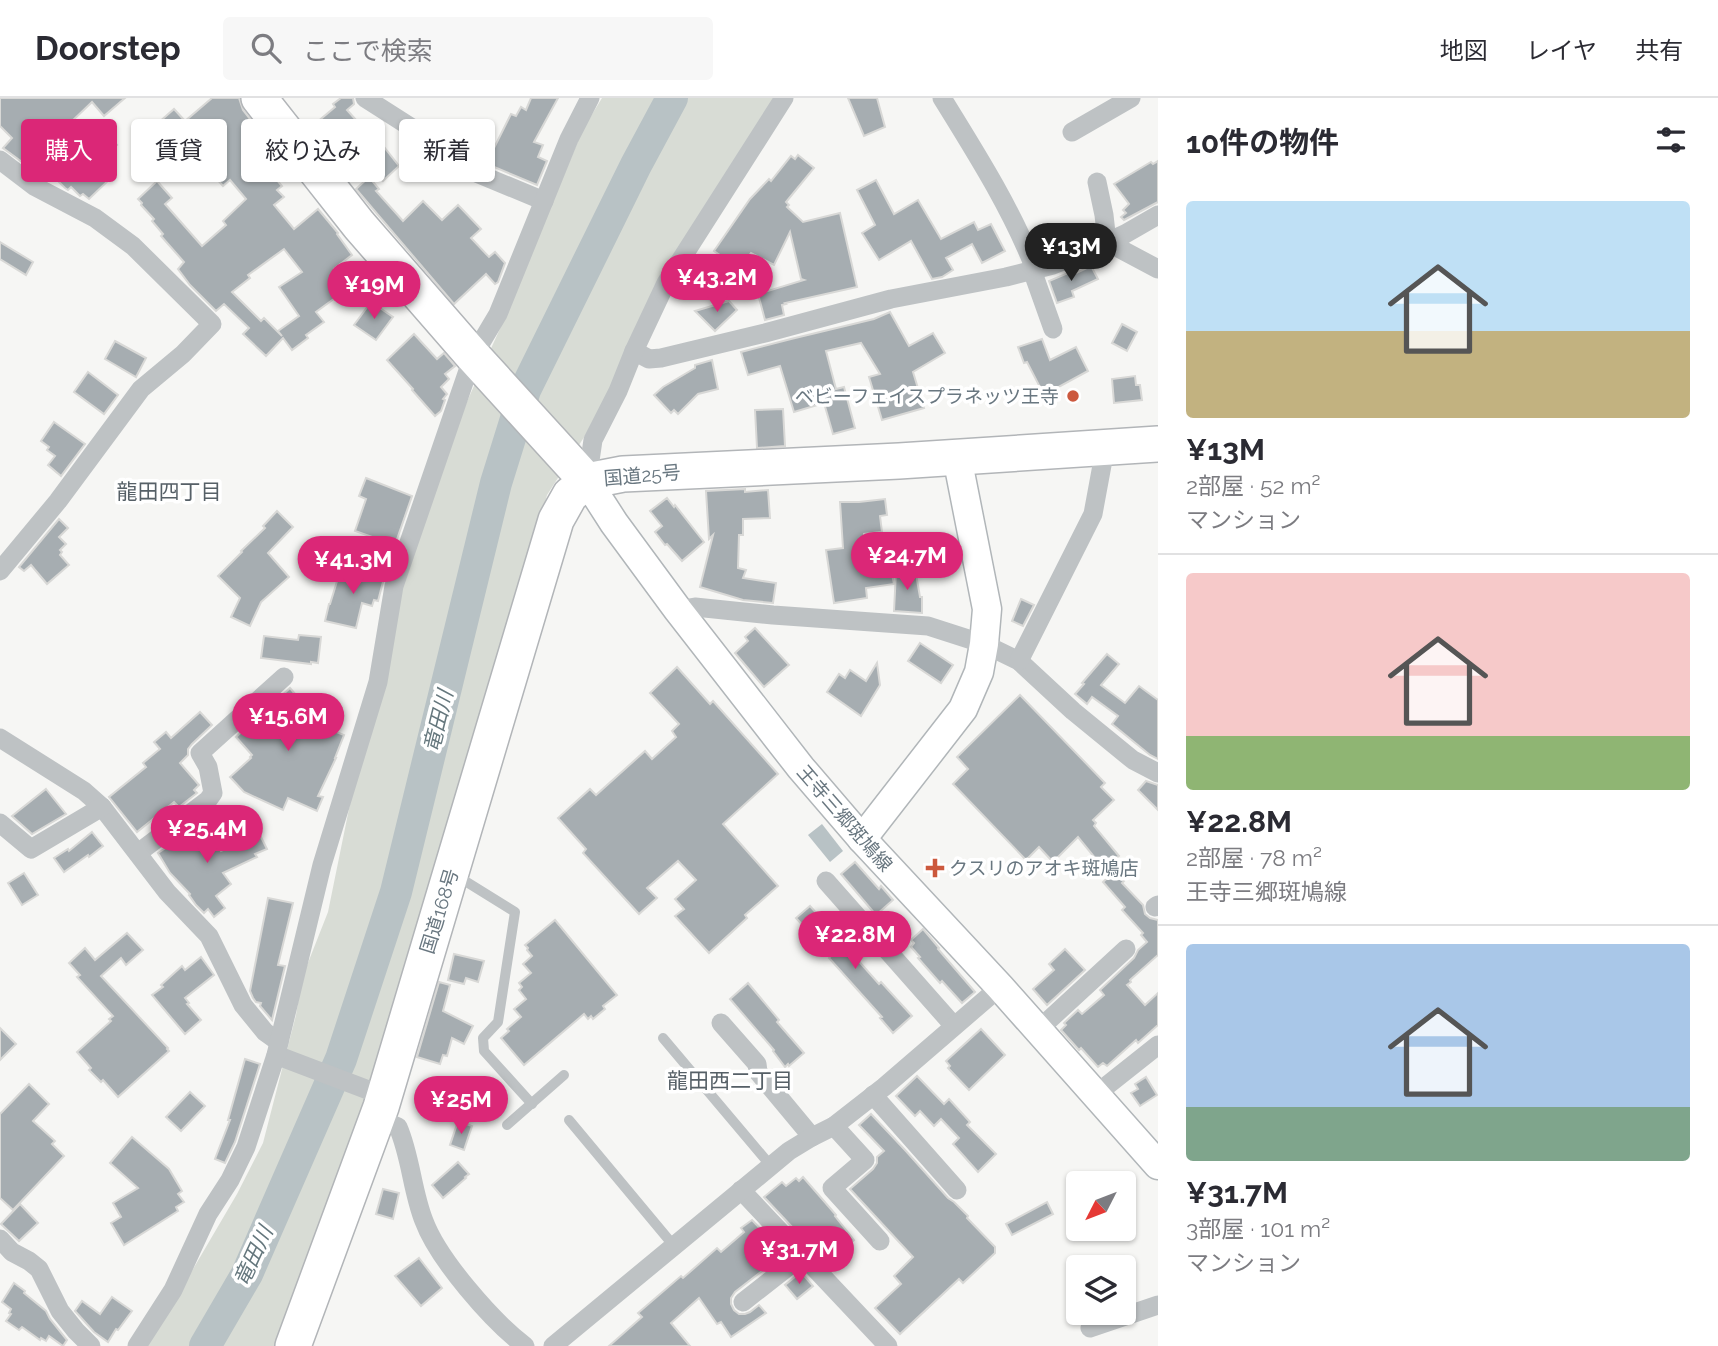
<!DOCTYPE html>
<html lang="ja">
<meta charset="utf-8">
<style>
body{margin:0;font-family:Raleway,"Noto Sans JP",sans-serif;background:#f7f7f7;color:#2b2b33;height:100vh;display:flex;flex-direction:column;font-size:26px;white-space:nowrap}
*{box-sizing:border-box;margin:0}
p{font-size:23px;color:#7c7c81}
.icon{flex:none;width:38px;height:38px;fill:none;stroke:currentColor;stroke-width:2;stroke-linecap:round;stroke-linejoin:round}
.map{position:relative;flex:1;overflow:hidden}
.panel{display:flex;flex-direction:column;background:#fff;width:560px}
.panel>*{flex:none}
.banner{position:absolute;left:21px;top:21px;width:665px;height:63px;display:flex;gap:14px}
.needle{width:46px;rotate:228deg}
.fabs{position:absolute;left:1066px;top:1073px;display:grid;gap:14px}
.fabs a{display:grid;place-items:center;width:70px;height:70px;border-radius:7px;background:#fff;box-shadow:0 2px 5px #0004;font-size:35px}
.price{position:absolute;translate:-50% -60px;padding:0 16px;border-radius:24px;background:#db2777;color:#fff;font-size:23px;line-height:46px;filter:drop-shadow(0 2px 4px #0008)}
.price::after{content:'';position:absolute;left:50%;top:42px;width:21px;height:16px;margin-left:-10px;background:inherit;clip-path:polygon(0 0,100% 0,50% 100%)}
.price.selected{background:#222;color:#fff}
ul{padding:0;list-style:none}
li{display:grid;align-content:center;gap:14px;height:371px;padding:0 28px}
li+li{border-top:2px solid #e1e1e2}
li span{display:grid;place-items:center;height:217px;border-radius:7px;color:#555}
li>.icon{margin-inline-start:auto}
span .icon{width:126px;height:126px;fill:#fffc;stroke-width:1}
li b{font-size:30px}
h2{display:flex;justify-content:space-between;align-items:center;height:84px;padding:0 28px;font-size:30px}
.tag{padding:0 24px;border-radius:7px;background:#fff;box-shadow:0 2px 5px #0004;font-size:24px;line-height:63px}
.tag.selected{background:#db2777;color:#fff}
header{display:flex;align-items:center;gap:42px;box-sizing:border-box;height:98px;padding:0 35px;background:#fff;border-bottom:2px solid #e1e1e2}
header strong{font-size:33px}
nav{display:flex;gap:38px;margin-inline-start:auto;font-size:24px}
.search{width:490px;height:63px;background:#f7f7f7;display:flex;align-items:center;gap:18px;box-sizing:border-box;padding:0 24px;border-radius:7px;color:#7c7c81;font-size:26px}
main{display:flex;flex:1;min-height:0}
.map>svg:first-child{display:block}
</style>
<header>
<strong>Doorstep</strong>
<div class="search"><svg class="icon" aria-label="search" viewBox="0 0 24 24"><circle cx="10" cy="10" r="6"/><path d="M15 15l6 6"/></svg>ここで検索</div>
<nav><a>地図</a><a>レイヤ</a><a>共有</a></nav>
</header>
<main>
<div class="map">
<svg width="1158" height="1248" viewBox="0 0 1158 1248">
<rect width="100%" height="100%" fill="#f6f6f4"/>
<polygon fill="#d8dcd5" points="602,0 776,0 588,333 547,397 515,523 380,969 280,1248 144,1248 189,1178 237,1096 263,1045 296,917 302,880 328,814 352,696 402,488 455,330 503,224 583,31"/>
<polygon fill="#b8c2c5" points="822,726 843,753 830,764 808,737"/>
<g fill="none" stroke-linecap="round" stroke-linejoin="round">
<polyline stroke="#b8c2c5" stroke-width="32" points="205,1248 247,1176 341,961 396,794 496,385 525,292 636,67 672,0"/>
</g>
<g fill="#a6adb1" stroke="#d8d8d6" stroke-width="2" fill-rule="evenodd">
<polygon points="0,0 125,0 104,18 92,4 69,26 88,45 103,31 117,47 98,64 112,79 89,101 83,96 80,98 71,89 68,92 65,90 45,70 40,75 38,74 37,75 3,50 12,40 0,28"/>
<path d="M212 0H239L243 12 272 49 258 60 282 88 277 92 284 99 274 107 294 131 318 111 338 135 337 136 352 157 335 170 369 178 365 197 346 192 316 214 324 224 306 237 308 240 292 252 283 240 266 258 243 236 249 230 224 206 216 213 190 187 178 171 184 164 161 138 163 136 152 123 154 121 141 107 142 105 138 101 157 83 172 100 165 106 202 148 226 127 223 123 246 101 230 82 223 88 199 60 194 64 171 38 152 53 141 40 174 11 185 23ZM284 151 302 174 279 189 299 218 278 233 282 238 264 220 261 223 232 194 250 180 248 177Z"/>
<polygon points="341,0 353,0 354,6 347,12 366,33 369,30 399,68 383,83 352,43 332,60 309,31 335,9 333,6"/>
<polygon points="531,0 558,0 534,44 543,47 538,59 547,63 537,87 475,61 481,45 494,50 511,16 516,18 521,9 526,12"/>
<polygon points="848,0 877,0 885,29 864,38"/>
<polygon points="798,57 814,70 786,104 789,107 787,109 803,124 840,115 857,189 785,205 786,206 782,207 784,217 765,222 758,196 804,182 801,181 790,134 774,167 751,155 740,171 714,153 750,101 769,81 771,83 791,58 795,61"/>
<polygon points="1158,63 1158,104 1124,122 1121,119 1126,115 1123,112 1129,106 1114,86 1151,64 1153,66"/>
<polygon points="369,79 379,91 376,93 403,123 423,103 442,122 458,107 481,131 471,140 489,159 495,154 505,165 498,184 495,186 486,176 454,206 356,91"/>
<polygon points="876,82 894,116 918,102 941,141 974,124 978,132 991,126 1005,153 982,165 972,146 946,160 953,172 942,179 932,181 911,143 879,162 862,135 875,127 857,92"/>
<polygon points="1052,127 1064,150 1042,157 1033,136"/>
<polygon points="0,144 33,164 26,177 0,161"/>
<polygon points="1091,168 1098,181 1072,193 1074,199 1057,205 1049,183 1075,172 1076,175"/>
<polygon points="729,203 737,212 715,233 695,213"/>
<polygon points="371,204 393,219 376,242 354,227"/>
<polygon points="890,214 909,248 933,235 945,255 913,274 924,310 882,322 869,279 880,276 861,245 826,253 836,291 844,289 855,330 833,336 824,305 794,314 780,268 748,277 741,254 791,241 874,221"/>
<polygon points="1122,226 1137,234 1127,253 1112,245"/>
<polygon points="414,236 437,261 444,255 455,268 445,276 449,281 441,289 447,296 443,301 445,302 441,313 435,318 412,292 413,291 387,262"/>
<polygon points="1042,241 1050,262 1076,249 1088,273 1044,297 1027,264 1024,265 1018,249"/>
<polygon points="115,243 146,260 136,279 105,261"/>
<polygon points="712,262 718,291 698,296 678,316 674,312 671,315 654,297 663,289 695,270 695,267"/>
<polygon points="88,274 118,297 104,316 74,294"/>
<polygon points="1135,278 1136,287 1140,287 1142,302 1114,305 1112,281"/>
<polygon points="783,311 785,348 757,350 755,312"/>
<polygon points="54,324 85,346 61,378 48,367 55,358 47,352 49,349 41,343"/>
<polygon points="366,380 412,398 395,447 355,433 366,401 359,398"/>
<polygon points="745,391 745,394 768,392 770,420 743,421 743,437 739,437 738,470 746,472 743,480 776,485 773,505 743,502 700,489 713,437 709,441 706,393"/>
<polygon points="667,400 674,409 675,407 704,444 682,463 667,446 665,447 655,434 662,428 650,413"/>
<polygon points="885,401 887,417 880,418 882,434 864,436 865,447 860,447 864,475 891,471 894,486 866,490 867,500 834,505 826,452 843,450 840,404 859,404"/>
<polygon points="277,413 293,429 268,455 289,479 261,504 250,528 231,519 240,500 218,478 242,454 241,453 265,430 263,428"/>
<polygon points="59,421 68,430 59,439 66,446 60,452 62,454 60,457 69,467 47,486 31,467 24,473 19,469"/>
<polygon points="342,467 384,480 378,503 374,502 372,508 362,505 356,530 325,523 329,506 330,506"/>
<polygon points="915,470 920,499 922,499 922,515 894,513 896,473"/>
<polygon points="1021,501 1034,507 1023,528 1012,523"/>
<polygon points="755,530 789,567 764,589 735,555 748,543 745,539"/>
<polygon points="299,537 321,539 318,565 311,564 311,566 261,560 264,538 298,542"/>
<polygon points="920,545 953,567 941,585 908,563"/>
<polygon points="1107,556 1119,566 1101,587 1125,605 1139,588 1158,602 1158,661 1150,657 1112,626 1118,618 1092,599 1087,606 1075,596 1084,586 1082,585"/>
<polygon points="877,565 880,587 861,618 827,594 839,576 845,580 850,572 866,583"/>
<polygon points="677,569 710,606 713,603 778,676 723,726 778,788 745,817 747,820 709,855 675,818 684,811 675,801 696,782 678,763 647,790 657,800 639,816 583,755 586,751 558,720 590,691 596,697 645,653 652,661 676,639 672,633 679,626 650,595"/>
<polygon points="290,590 312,616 317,603 332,608 324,629 344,637 335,660 336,660 318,698 323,699 317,713 288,700 283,712 244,694 230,679 251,660 250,659 252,657 236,639"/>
<polygon points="1020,597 1105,685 1101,689 1114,702 1093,722 1096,725 1094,728 1119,758 1104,771 1078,739 1053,764 1039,749 1026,762 953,686 968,671 957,659"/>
<polygon points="200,614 212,627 192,646 188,651 188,657 180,665 199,687 194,692 197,695 179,709 174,704 137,734 109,699 146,669 143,665 160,651 154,644 166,634 171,640"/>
<polygon points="1146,683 1158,687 1158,712 1138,692"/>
<polygon points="46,691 66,716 32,736 12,718"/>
<polygon points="198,725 221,753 259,735 267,751 255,756 257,759 223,775 231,786 216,798 225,810 214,819 208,811 204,815 196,807 189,797 190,796 170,775 158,755 182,739 181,738"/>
<polygon points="92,734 103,748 89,759 88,757 64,774 54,760 68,751 69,753"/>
<polygon points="855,764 879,791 881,788 893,802 876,817 841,776"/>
<polygon points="1115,773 1124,783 1122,785 1143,807 1145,816 1150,820 1158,822 1158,857 1130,882 1131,884 1127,887 1145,907 1158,895 1158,927 1138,945 1136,942 1107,968 1103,965 1098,969 1081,950 1079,952 1061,932 1066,927 1064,925 1078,912 1082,916 1104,897 1100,892 1134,860 1138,852 1147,844 1141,837 1143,835 1122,812 1125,809 1103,784"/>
<polygon points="24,775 38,797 22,807 8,785"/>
<polygon points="268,800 293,805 278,867 285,868 272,922 260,908 261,905 256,904 253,900 250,893"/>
<polygon points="810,808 818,817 820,815 842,841 840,842 879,886 881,884 912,918 893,935 880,920 882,919 829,860 831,858 796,820"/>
<polygon points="555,822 617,897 603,908 605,911 593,921 591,918 588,921 584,916 524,967 501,940 509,933 507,931 521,919 514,911 526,901 519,892 522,889 519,885 531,875 523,866 532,858 527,852 528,850 525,847"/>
<polygon points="923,831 939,850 938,851 975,894 962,905 942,883 940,885 918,860 920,859 911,849 914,845 911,842"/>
<polygon points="127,835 143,852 126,867 121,860 101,878 168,950 167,951 169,953 118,999 103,982 101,984 89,972 91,970 77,954 111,923 109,921 113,918 77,879 80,877 69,865 85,850 95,862"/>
<polygon points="1065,851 1085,872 1047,907 1033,891 1054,872 1049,866"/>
<polygon points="454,856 484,863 478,884 466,880 464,886 448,882"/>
<polygon points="201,859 214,877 185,900 189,905 187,906 201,922 185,936 152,897 163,889 161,887 182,868 185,872"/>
<polygon points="439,884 450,887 443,913 473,928 464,946 452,940 447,958 443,957 440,966 417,959"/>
<polygon points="748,885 779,922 777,924 804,955 789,968 788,966 785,969 773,953 774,952 730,901"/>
<polygon points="0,930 16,946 0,962"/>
<polygon points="981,931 1005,957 969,992 948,970 950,968 946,963"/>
<polygon points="245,961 260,966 235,1044 225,1065 215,1061 230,1022 228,1022"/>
<polygon points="917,978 944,1006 949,1001 970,1024 967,1027 996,1056 978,1074 953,1046 959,1040 941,1021 934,1028 920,1013 915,1018 896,998"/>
<polygon points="1146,979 1157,997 1140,1008 1131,995 1138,991 1135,986"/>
<polygon points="29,986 49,1006 33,1023 55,1043 52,1046 64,1058 13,1112 0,1100 0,1016"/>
<polygon points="190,994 205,1008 181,1033 166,1019"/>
<polygon points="871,1016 905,1052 948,1100 954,1104 968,1118 967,1120 995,1149 995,1155 963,1185 959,1181 900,1236 875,1210 901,1186 894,1178 913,1159 850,1091 873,1071 877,1065 877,1059 884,1053 859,1027"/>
<polygon points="458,1023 472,1028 464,1052 450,1047"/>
<polygon points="132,1039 169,1071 182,1093 178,1096 184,1104 176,1109 178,1113 124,1147 111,1125 121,1119 113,1105 138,1090 110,1065"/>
<polygon points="458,1064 469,1076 465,1079 466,1080 443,1100 432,1087"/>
<polygon points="803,1079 836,1117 835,1118 854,1142 830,1162 827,1158 823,1162 764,1099 782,1084 786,1088 796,1080 799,1083"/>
<polygon points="383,1091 399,1095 393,1121 376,1116"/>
<polygon points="1047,1104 1053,1116 1012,1137 1006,1126"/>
<polygon points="20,1106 38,1125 19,1143 1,1126"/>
<polygon points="752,1122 784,1156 735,1194 731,1200 731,1206 734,1212 739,1216 745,1216 750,1214 759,1207 766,1215 731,1239 721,1224 717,1226 699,1200 671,1225 690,1248 609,1248 642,1219 638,1215 681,1178 683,1180 717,1150 721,1154 744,1134 741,1130"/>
<polygon points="419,1160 442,1190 421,1208 395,1178"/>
<polygon points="801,1174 813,1188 797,1201 785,1187"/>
<polygon points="14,1185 25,1193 24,1195 46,1213 50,1221 67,1242 63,1248 49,1238 46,1243 41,1240 40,1242 22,1229 19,1232 6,1223 11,1216 9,1215 11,1211 2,1204"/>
<polygon points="112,1199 132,1213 118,1232 116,1231 108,1244 94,1234 75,1213 82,1203 100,1216"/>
</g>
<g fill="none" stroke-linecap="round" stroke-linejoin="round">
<g stroke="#b1b6b9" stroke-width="31">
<g id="secondary">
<polyline points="587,383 614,425 678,512 801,670 862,741 1000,889 1158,1067"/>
<polyline points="862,741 963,611 979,574 984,546 987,511 957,359"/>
</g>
</g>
<g stroke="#b2b5b8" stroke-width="38">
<g id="highway">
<polyline points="259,0 359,127 473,258 587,383"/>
<polyline points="587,383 623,376 899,363 1158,346"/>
<polyline points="293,1248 381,1009 556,422 570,397 587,383"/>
</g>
</g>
<g stroke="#bec2c4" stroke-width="10">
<polyline points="457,778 515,814 498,924 483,940 484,953 532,1006"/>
<polyline points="663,940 771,1068"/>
<polyline points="569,1022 674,1148"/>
<polyline points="507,1027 564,977"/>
</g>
<g stroke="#bec2c4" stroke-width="19">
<polyline points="365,0 423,37 446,57 458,66 474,74 544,103"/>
<path d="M942 0C976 55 1011 110 1035 171"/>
<polyline points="1072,34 1131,0"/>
<polyline points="0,62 34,88 95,120 133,148 212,226 183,256 141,291 58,403 0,473"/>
<polyline points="1097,84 1104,117 1107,144 1158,171"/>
<polyline points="1032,172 1053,231"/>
<polyline points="634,253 649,261 661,260 765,235 891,201 1006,179 1053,167 1086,154 1125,136 1158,117"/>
<polyline points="587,383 593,342 618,293 634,253 666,185 784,0"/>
<polyline points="678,512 695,509 773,517 928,528 984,546 1019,563 1073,613 1133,662 1158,675"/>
<polyline points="1019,563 1093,416 1105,351"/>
<polyline points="0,640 84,693 102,709 167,794 209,838 243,907 265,934 279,944"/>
<polyline points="0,725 31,751 102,709"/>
<polyline points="138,755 208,702 213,695 208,669 200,655 284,579"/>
<polyline points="826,783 954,928"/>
<polyline points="1155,809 1158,807"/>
<polyline points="721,925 757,966 758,974 812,1039"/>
<polyline points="1038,932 1126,851"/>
<polyline points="276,957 384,998"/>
<polyline points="873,997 957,1092"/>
<polyline points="1095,997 1158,947"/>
<path d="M377 1020 398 1029C411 1059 412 1093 424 1123 438 1161 492 1223 525 1248"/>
<polyline points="834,1028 865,1062 832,1090 880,1143"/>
<polyline points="741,1092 888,1248"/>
<polyline points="0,1141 12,1154 29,1163 39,1171 60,1213 76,1233 91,1248"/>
<polyline points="743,1204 803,1157"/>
<polyline points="1090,1230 1158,1207"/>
<polyline points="137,1248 173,1192 208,1116 230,1082 246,1049 276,957 322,767 378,584 394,488 473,258 498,216 569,41 590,0"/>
<polyline points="553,1248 789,1053 812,1039 834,1028 884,989 1000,889"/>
</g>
<use href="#secondary" stroke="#fff" stroke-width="28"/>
<use href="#highway" stroke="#fff" stroke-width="35"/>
</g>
<g fill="#cc593e" stroke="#fff" stroke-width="2.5">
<circle cx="1073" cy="298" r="7"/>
<path d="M931.5 759.5h7v7h7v7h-7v7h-7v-7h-7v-7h7z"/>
</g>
<g text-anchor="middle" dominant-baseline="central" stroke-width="7" stroke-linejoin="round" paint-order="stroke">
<g font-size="19" fill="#697780" stroke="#fff" text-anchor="end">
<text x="1059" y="298">ベビーフェイスプラネッツ王寺</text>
<text x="949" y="770" text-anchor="start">クスリのアオキ斑鳩店</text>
</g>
<g font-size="19" fill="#697780" stroke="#fff">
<text transform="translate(642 377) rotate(-5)">国道25号</text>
<text transform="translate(845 720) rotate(49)">王寺三郷斑鳩線</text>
<text transform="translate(439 813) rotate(-73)">国道168号</text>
</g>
<g font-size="21" fill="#566067" stroke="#fff">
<text x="169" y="393">龍田四丁目</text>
<text x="730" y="982">龍田西二丁目</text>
</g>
<g font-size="21" font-style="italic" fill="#65777d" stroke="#fff">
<text transform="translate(438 623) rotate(-76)">竜田川</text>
<text transform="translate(253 1158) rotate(-65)">竜田川</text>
</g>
</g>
</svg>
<div class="fabs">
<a><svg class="needle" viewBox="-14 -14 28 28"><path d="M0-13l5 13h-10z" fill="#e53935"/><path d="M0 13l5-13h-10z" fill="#7c7c81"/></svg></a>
<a><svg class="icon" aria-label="layers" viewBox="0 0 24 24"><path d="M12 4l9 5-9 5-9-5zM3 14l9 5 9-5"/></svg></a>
</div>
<b class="price selected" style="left:1071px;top:185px">¥13M</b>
<b class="price" style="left:717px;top:216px">¥43.2M</b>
<b class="price" style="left:374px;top:223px">¥19M</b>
<b class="price" style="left:907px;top:494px">¥24.7M</b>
<b class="price" style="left:353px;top:498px">¥41.3M</b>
<b class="price" style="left:288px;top:655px">¥15.6M</b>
<b class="price" style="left:207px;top:767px">¥25.4M</b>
<b class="price" style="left:855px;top:873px">¥22.8M</b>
<b class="price" style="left:461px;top:1038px">¥25M</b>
<b class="price" style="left:799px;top:1188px">¥31.7M</b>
<div class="banner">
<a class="tag selected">購入</a>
<a class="tag">賃貸</a>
<a class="tag">絞り込み</a>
<a class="tag">新着</a>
</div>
</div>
<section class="panel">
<h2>10件の物件<svg class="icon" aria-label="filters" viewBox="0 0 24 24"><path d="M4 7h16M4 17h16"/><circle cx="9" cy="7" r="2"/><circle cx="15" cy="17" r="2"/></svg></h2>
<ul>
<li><span style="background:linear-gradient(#bfe0f5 60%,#c2b280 0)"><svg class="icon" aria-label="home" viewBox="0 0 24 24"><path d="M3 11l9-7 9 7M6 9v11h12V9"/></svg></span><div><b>¥13M</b><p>2部屋 · 52 m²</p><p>マンション</p></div></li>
<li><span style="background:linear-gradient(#f6c9c9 75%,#8fb573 0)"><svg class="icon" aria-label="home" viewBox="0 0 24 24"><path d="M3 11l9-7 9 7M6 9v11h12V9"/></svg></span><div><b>¥22.8M</b><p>2部屋 · 78 m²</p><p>王寺三郷斑鳩線</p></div></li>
<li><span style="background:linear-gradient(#a9c7e8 75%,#7fa58c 0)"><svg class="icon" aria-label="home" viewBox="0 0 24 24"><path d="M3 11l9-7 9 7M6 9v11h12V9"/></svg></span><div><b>¥31.7M</b><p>3部屋 · 101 m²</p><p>マンション</p></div></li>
</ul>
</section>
</main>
